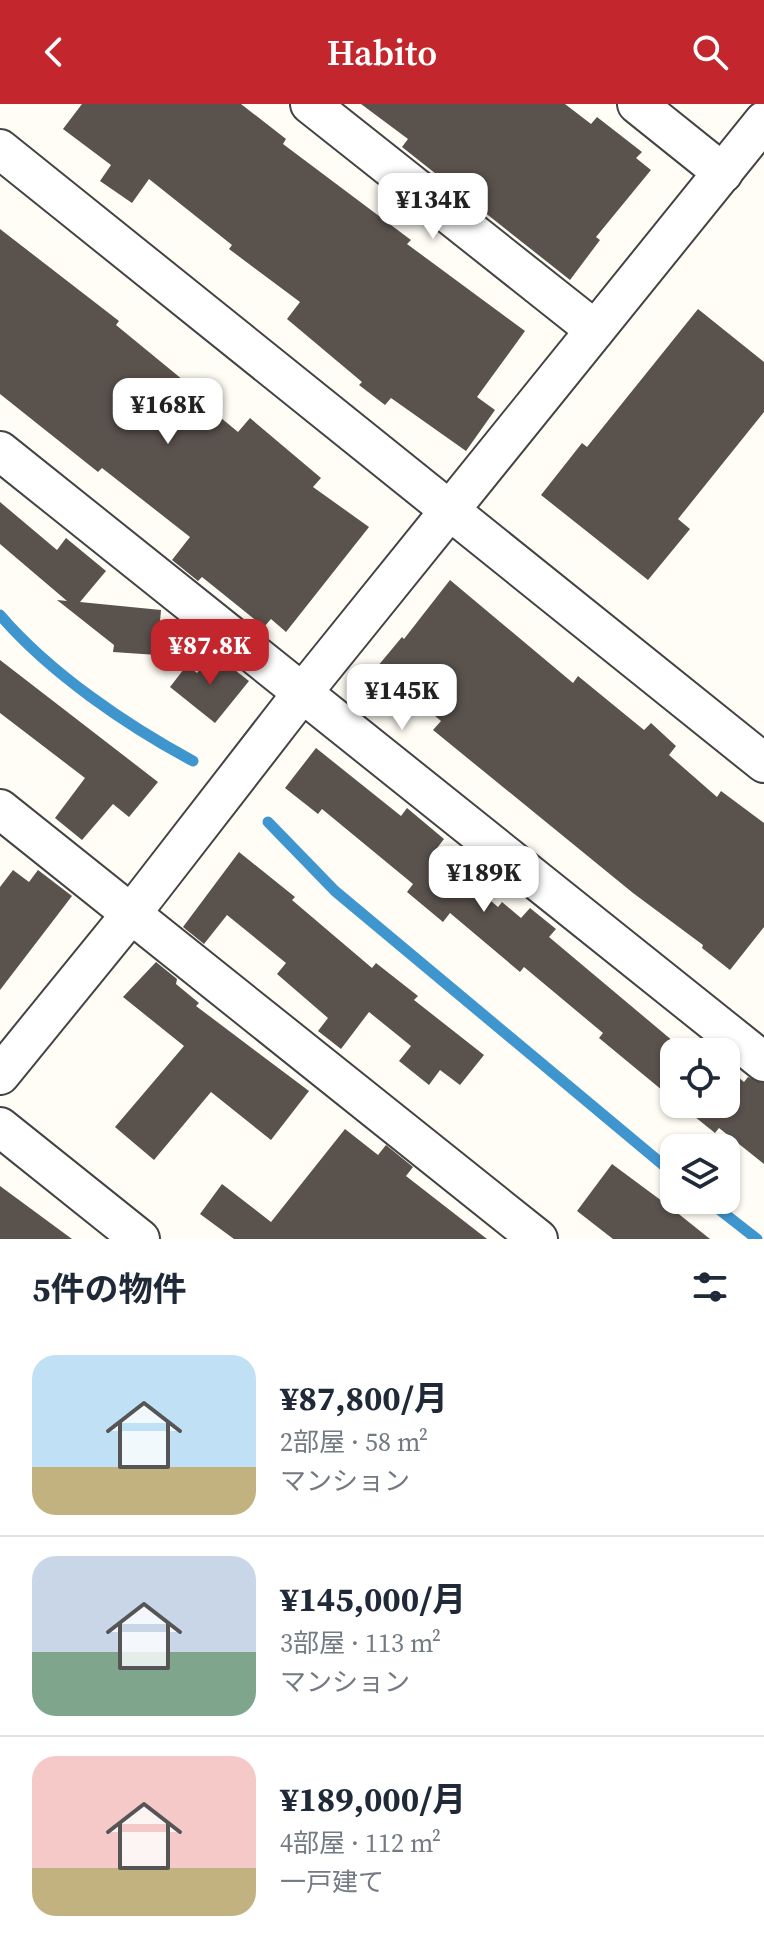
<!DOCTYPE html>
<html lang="ja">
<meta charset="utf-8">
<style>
body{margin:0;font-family:"Source Serif 4","Noto Sans JP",serif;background:#f2f2f3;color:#1f2937;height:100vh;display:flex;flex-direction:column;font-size:30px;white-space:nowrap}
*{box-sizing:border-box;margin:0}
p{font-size:26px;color:#747a83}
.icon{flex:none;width:44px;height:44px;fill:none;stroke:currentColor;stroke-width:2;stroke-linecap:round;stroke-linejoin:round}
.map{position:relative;height:1135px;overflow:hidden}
.panel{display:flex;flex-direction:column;background:#fff;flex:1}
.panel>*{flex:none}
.controls{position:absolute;left:660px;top:934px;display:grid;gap:16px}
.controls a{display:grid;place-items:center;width:80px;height:80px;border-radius:16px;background:#fff;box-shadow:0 2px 6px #0004;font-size:40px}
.price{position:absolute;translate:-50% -68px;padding:0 18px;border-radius:16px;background:#fff;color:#222;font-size:26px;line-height:52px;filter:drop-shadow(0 2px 4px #0008)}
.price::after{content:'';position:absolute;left:50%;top:48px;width:24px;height:18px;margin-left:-12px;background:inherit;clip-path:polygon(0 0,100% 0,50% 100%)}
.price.on{background:#c4262e;color:#fff}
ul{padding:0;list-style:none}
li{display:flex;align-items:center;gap:24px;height:200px;padding:0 32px}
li+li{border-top:2px solid #e0e1e3}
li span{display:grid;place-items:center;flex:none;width:224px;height:160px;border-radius:24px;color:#555}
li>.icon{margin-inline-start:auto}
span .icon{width:96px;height:96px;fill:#fffc;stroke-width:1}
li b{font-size:34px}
h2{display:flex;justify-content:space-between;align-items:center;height:96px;padding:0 32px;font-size:34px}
header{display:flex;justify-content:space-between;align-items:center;height:104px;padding:0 32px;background:#c4262e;color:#fff;font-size:36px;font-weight:600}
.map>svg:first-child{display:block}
</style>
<header><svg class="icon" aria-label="back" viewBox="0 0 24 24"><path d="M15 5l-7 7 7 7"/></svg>Habito<svg class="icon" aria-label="search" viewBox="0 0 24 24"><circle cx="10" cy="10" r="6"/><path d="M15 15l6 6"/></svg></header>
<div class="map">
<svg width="764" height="1135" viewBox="0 0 764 1135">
<rect width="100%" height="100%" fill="#fffdf5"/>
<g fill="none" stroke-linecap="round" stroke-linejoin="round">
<g stroke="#3f96cf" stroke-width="11">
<path d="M0 511C50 569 126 621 193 657"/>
<polyline points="268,718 335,787 674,1070"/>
<polyline points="707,1096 757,1135"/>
</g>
</g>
<g fill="#5a524d">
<polygon points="82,0 241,0 286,35 283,40 411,136 407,140 525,227 477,293 495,306 466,347 391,294 385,301 359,281 362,278 287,215 300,198 229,145 232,141 149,75 132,99 100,77 111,61 63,25"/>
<polygon points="361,0 565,0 591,20 597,13 642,48 636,54 651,66 596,133 600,136 570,176 402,43 408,35"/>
<polygon points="0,125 119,217 116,221 194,285 191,289 238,328 250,314 321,374 313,383 369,423 286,528 271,515 264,523 202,473 198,477 172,456 190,433 102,364 98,368 0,290"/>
<polygon points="698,205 764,258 764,308 678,415 690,425 648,476 541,391 582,339 587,343"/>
<polygon points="0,398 57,446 66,434 106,467 80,498 161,506 157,551 113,548 114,541 57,496 67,497 0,440"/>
<polygon points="450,476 573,579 578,572 644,626 651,619 676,642 669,651 717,693 721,687 764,719 764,823 730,866 702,844 703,841 633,789 433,626 441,617 377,563 402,533 404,535"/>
<polygon points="213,549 249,577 215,619 170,583 187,561 197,569"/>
<polygon points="0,556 158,678 129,713 113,700 82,736 55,714 85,674 0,609"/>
<polygon points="316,644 401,712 407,704 444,735 434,748 498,803 502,798 521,814 530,804 556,825 549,833 686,948 674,948 674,996 599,934 603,929 524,863 520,868 450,809 443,818 407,788 413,780 322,705 318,710 285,684"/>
<polygon points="239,748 295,793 292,796 372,864 376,859 418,892 414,896 484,951 460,981 440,966 429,981 399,957 411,942 369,908 341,945 318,927 328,914 277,870 286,859 227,811 204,840 183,823"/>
<polygon points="13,766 29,778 38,766 72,792 0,886 0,783"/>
<polygon points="156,858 177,875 176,880 199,899 196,902 309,987 271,1036 211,988 154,1056 115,1023 184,942 123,893"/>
<polygon points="726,963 744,978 748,973 764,979 764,1060 719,1024 715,1029 679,1000 726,1000"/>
<polygon points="345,1025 378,1051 386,1041 413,1063 406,1072 487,1135 234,1135 200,1110 222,1080 271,1118"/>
<polygon points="612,1060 670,1103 710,1135 613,1135 577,1107"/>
<polygon points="0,1082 72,1135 0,1135"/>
</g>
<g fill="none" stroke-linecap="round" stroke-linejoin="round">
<g stroke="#444" stroke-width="42">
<g id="minor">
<polyline points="310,0 595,226"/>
<polyline points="637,0 723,69"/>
<polyline points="0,45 764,659"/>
<polyline points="0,347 764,958"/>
<polyline points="0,705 538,1135"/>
<polyline points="0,971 131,810 303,588 764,17"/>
<polyline points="0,1023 140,1135"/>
</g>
</g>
<use href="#minor" stroke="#fff" stroke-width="38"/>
</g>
</svg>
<div class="controls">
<a><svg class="icon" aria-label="locate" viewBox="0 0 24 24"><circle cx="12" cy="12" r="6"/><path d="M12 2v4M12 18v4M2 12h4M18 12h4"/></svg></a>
<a><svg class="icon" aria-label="layers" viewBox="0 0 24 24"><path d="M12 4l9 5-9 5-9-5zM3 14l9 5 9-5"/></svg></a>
</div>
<b class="price" style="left:433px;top:137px">¥134K</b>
<b class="price" style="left:168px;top:342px">¥168K</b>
<b class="price on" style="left:210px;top:583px">¥87.8K</b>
<b class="price" style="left:402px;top:628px">¥145K</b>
<b class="price" style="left:484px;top:810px">¥189K</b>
</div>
<section class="panel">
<h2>5件の物件<svg class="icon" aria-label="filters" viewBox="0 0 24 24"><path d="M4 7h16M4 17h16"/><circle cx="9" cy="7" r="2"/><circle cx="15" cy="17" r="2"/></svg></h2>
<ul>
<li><span style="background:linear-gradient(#bfe0f5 70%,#c2b280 0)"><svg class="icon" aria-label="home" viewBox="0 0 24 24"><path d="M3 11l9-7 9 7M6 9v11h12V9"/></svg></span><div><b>¥87,800/月</b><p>2部屋 · 58 m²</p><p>マンション</p></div></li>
<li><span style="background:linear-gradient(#c9d6e8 60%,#7fa58c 0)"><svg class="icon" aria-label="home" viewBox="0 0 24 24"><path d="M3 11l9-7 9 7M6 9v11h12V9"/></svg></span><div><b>¥145,000/月</b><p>3部屋 · 113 m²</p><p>マンション</p></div></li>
<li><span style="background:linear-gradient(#f6c9c9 70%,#c2b280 0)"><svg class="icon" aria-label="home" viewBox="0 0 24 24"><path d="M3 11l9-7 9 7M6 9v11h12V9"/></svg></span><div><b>¥189,000/月</b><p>4部屋 · 112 m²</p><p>一戸建て</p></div></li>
</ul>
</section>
